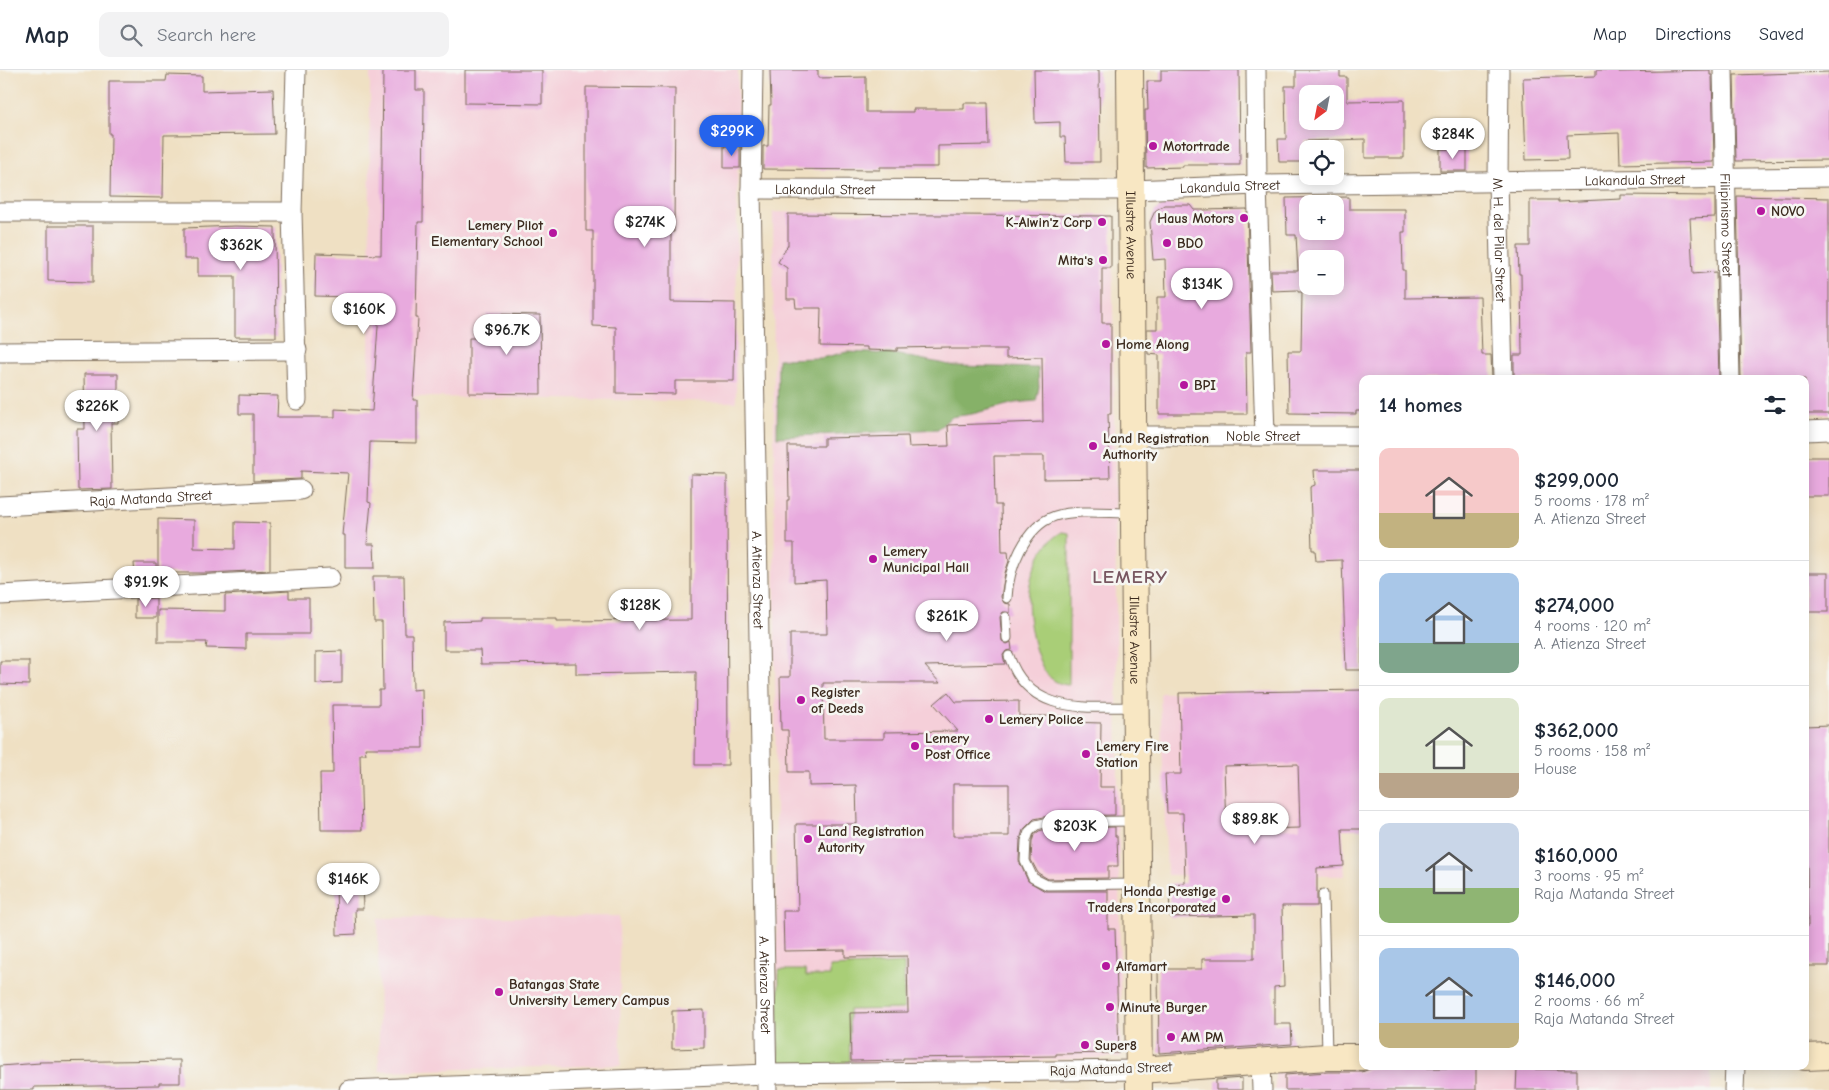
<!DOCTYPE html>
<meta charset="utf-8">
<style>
body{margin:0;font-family:"Comic Neue",sans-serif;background:#f2f2f3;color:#1f2937;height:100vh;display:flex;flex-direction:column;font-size:19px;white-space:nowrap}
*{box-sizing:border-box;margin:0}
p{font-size:16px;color:#747a83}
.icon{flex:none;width:28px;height:28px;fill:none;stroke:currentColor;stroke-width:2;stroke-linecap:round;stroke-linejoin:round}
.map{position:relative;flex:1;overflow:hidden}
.panel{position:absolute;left:1359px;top:305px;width:450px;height:695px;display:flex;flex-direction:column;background:#fff;border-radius:10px;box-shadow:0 2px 12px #0003}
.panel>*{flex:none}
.needle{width:32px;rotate:212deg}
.fabs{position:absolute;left:1299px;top:15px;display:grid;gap:10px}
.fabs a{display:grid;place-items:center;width:45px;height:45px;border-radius:10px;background:#fff;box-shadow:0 2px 12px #0003;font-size:25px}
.price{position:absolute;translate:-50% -42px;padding:0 11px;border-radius:18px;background:#fff;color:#222;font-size:16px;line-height:32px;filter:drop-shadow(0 1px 2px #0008)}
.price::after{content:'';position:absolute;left:50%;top:30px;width:15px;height:11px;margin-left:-8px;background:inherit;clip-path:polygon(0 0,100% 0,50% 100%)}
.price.selected{background:#2563eb;color:#fff}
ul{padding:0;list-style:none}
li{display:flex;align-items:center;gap:15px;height:125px;padding:0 20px}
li+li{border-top:1px solid #e0e1e3}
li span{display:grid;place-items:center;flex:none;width:140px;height:100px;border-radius:10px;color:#555}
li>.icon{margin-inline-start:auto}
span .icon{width:60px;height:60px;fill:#fffc;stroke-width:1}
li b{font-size:21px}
h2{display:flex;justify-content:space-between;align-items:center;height:60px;padding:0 20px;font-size:21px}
header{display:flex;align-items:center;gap:30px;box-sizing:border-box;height:70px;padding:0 25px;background:#fff;border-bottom:1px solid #e0e1e3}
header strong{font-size:24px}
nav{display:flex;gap:28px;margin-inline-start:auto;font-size:18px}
.search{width:350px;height:45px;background:#f2f2f3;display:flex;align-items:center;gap:12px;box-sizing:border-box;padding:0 18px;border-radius:10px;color:#747a83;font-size:19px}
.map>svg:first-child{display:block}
</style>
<header>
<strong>Map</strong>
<div class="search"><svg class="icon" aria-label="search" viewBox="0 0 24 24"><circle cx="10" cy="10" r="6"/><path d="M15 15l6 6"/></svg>Search here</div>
<nav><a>Map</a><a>Directions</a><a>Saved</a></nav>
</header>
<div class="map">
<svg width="1829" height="1020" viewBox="0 0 1829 1020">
<rect width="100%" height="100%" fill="#f6f6f2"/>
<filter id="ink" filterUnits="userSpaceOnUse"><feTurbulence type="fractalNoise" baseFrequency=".02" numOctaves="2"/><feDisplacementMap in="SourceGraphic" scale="10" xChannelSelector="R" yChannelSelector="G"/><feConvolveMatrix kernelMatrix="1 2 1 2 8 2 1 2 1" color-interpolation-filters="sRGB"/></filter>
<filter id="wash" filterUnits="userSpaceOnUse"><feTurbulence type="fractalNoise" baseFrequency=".0096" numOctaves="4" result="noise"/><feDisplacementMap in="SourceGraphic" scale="20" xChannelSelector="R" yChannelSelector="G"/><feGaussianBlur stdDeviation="1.12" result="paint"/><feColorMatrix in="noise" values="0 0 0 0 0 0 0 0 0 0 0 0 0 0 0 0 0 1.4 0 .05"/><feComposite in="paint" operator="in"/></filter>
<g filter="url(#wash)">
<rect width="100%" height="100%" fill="#efe0c3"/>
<g fill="#f5cfd9">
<polygon points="370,0 738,0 736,332 369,326"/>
<polygon points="773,142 1112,145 1121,987 793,1001 778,995 777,992"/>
<polygon points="1336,620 1345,806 1167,805 1160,623"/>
<polygon points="619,846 621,995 379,1001 378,848"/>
<rect x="1275" y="996" width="436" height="24"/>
</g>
<g fill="#a9ce77" stroke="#727c4a">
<path d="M1062 462 1069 463V615C1060 615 1051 610 1046 603 1033 584 1026 543 1029 520 1032 498 1042 473 1062 462Z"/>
<polygon points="904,893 904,939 849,940 850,997 782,995 778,990 779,900 805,900 806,906 830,906 830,897"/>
</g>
<polygon fill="#86b168" stroke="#606e43" points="847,282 894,284 955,296 1038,298 1039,317 1036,331 1015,333 972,344 951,347 938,359 777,367 778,289 821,288"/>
<g id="blocks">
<g fill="#e8aade" fill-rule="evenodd">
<polygon points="383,0 416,0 416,20 424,20 423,152 418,152 416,248 418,248 413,330 417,330 417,373 370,372 368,432 371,433 367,474 374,474 375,498 345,498 345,465 342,465 348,403 301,401 301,409 253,411 253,344 239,344 239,325 278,326 277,347 335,347 335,339 372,341 380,228 315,226 316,183 381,185"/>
<polygon points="465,0 542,0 542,34 465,33"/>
<polygon points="770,0 818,0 818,8 866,7 866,42 913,42 913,39 964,39 964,33 988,33 989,75 938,76 938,97 880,97 880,100 763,99 763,76 768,76 769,35 771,35"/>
<polygon points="1034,0 1099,0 1100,92 1066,92 1065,67 1060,67 1060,52 1035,53"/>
<polygon points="1161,0 1239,0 1240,95 1183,95 1183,97 1146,98 1145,40 1148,40 1147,11 1161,11"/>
<path d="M1296 0H1340V7H1347V31L1404 30V88H1365V69L1305 71 1306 92H1279L1278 69H1286L1285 16H1296ZM1308 24H1335V51H1308Z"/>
<polygon points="1596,0 1619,0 1619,2 1710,0 1710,5 1712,5 1714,92 1620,94 1619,63 1567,65 1568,89 1526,90 1523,8 1596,6"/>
<polygon points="1829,2 1829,90 1736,91 1734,5"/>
<polygon points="167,5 202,6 202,21 273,19 275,64 164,65 163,128 110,127 111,64 109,64 109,11 166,11"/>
<polygon points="586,17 675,18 674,162 671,162 671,232 735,233 734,311 675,311 675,324 616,323 616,257 593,256 593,161 586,161"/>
<rect x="724" y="76" width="16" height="22"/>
<rect x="1440" y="79" width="27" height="22"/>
<polygon points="1621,125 1715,126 1715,147 1690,148 1693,204 1716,202 1719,309 1514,309 1514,285 1522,285 1521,204 1519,204 1518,176 1530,176 1530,130 1558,130 1558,132 1621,129"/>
<polygon points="1737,126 1829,128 1829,344 1805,344 1805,309 1741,309"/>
<path d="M1349 127V139H1405V162H1402L1403 200H1405V228L1480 227 1482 285H1491L1492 309H1362V341H1356V344L1289 343 1288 281H1301L1302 222H1298V220L1272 221 1271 201H1298L1296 165H1287L1286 128ZM1308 134H1335V161H1308ZM1308 189H1335V216H1308Z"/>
<polygon points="1164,135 1190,135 1194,140 1201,140 1247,139 1251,282 1246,282 1247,344 1159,344 1159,285 1148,284 1147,260 1147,259 1157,259 1157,227 1166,227 1165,189 1153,190 1150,152 1155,141"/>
<path d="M788 144 1111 146V198H1102V253H1111V344H1108L1110 408 1044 409V386H994L995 435H1001L1002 482H1008L1009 491 1005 503 1001 527 1004 533 1010 534V543L1003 542 1000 547 1002 571 1007 574 1011 572 1012 580 1006 581 1003 585 1005 594 925 596 940 613H823L824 669H884V662L958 661 934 634 948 622 956 632 1019 631V646H1068V652L1101 653 1100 717H1115V745L1049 746 1034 749 1023 760 1020 770 1019 791 1028 811 1045 821H1108V859H1115L1119 983 1056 984V986L903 988V990L851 991 850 943 908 942 907 886 845 887V880L784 881 783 841H798L796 754H857L856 715 809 716V702H789L788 660H781L780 607H790V564H827L826 510 794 512V473H787V430H789L788 376H824V368L908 366 909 377 949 376 948 355 1043 352 1042 287 1006 288V279H950V277L897 278V281L867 280V277L820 276 821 238H796L795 229H787V198L778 192 788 175ZM953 714H1009V766H953Z"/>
<polygon points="48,156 93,156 93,212 48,211"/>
<polygon points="235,156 275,157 276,267 235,267 235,206 198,206 198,189 184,189 184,158"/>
<polygon points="487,244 540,245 541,324 469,323 469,268 487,268"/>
<polygon points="84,304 118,304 118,353 111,353 112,419 78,420 77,359 85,359"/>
<rect x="1805" y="387" width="24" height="39"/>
<polygon points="1314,400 1362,400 1362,600 1346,600 1342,490 1316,491 1315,480 1312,480 1310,417 1315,415"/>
<polygon points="691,404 727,405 728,695 695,695 696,602 576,604 576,593 481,594 480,580 444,580 444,552 480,551 480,548 557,548 557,551 691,550"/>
<polygon points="158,449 194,450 194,478 235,479 235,452 270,453 270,500 208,503 158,503"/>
<polygon points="134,493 156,493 156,506 135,507"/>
<rect x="1805" y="503" width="23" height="39"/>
<polygon points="373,506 404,506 405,564 412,564 413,620 422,619 423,678 365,678 366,684 360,684 362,760 321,760 320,703 333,703 332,635 379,635 379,620 383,620 382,552 374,552"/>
<polygon points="289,521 289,528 309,528 309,564 246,564 246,579 206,578 207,572 158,572 158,540 225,541 225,525"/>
<polygon points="156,528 156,548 135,548 135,529"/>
<polygon points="342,581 342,613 316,614 316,582"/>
<polygon points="0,591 29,591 29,615 0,614"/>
<path d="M1362 620V759H1342L1344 796 1317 798V836H1282L1284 916 1274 917V954H1291L1292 974 1159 983 1158 899H1202V889H1254V845L1170 847 1169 814 1185 813 1183 743H1167L1165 704H1181L1179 623ZM1298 694 1300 758 1226 760 1224 696Z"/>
<polygon points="1829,655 1829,896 1805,896 1805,856 1808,856 1807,795 1805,795 1805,656"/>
<polygon points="1115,757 1115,766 1117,766 1118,796 1108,796 1108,808 1048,809 1038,803 1031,790 1032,772 1034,765 1039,761 1050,758"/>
<polygon points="336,810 362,810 363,839 355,839 356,864 337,865"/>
<polygon points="704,940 704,978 672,979 672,941"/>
<polygon points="180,990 180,1013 159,1013 159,1015 34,1017 34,1020 0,1020 0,996 40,993 39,992"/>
<polygon points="1372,998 1476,998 1476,1020 1285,1020 1285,1005 1328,1002 1362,1002"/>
<polygon points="1517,999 1577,1000 1577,1020 1516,1020"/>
<polygon points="1242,1008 1242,1020 1216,1020 1216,1010"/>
</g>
</g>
</g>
<g filter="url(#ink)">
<use href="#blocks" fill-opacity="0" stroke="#7a6a58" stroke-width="1"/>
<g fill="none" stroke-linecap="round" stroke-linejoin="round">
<g stroke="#7a6a58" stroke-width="11">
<g id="lane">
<path d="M1007 528C1008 500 1025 456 1055 446 1078 439 1107 443 1131 443"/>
<polyline points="1006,547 1007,568"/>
<path d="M1009 586C1029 645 1084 637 1135 637"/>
<polyline points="1133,751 1049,752 1036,755 1029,762 1026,771 1025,791 1033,808 1047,815 1135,814"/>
<polyline points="1323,824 1327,984"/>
</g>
</g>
<g stroke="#7a6a58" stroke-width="21">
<g id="street">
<polyline points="296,0 292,142 297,330"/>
<path id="s1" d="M753 0 751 119 767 1020"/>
<polyline points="1256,0 1257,115 1265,365"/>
<path id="s2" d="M1499 0 1498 111 1503 309"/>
<path id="s3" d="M1723 0 1730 309"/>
<path id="s4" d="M751 119 1132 120 1257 115 1829 107"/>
<polyline points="0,142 292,142"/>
<polyline points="0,282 297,280"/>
<polyline points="1805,361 1829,360"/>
<path id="s5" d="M1134 366H1362"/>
<path id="s6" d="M0 436 301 420"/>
<polyline points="0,525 330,508"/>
<polyline points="1261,992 1262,1020"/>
<polyline points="349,1020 768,1004 1139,1000"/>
<polyline points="1734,1020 1735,996"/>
</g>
</g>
<g stroke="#7a6a58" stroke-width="28">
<g id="secondary">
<path id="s7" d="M1130 0 1139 1020"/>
<polyline points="1805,987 1829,986"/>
<polyline points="1139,1000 1327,987 1362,987"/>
</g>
</g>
<use href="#lane" stroke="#fff" stroke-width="9"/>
<use href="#street" stroke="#fff" stroke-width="19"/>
<use href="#secondary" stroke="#f8e7c3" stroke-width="26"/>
</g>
</g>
<g fill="#b5179e" stroke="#f6f6f2" stroke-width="2">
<circle cx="1153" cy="76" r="5"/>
<circle cx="1761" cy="141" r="5"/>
<circle cx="1244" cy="148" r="5"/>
<circle cx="1102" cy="152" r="5"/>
<circle cx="553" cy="163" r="5"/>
<circle cx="1167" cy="173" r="5"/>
<circle cx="1103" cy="190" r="5"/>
<circle cx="1106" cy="274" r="5"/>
<circle cx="1184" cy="315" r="5"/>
<circle cx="1093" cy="376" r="5"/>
<circle cx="873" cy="489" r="5"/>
<circle cx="801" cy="630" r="5"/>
<circle cx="989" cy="649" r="5"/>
<circle cx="915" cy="676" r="5"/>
<circle cx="1086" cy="684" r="5"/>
<circle cx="808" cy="769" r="5"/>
<circle cx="1226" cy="829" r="5"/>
<circle cx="1106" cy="896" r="5"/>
<circle cx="499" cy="922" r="5"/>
<circle cx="1110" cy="937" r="5"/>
<circle cx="1171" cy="967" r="5"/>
<circle cx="1085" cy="975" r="5"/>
</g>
<g text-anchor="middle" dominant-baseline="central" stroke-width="5" stroke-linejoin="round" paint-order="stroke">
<g font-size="14" font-weight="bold" fill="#3b2a1e" stroke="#f6f6f2" text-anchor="start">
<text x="1163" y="76">Motortrade</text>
<text x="1771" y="141">NOVO</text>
<text x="1234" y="148" text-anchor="end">Haus Motors</text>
<text x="1092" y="152" text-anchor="end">K-Alwin'z Corp</text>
<text x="543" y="155" text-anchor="end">Lemery Pilot<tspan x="543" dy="16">Elementary School</tspan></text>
<text x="1177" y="173">BDO</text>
<text x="1093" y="190" text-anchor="end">Mita's</text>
<text x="1116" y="274">Home Along</text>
<text x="1194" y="315">BPI</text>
<text x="1103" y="368">Land Registration<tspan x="1103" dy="16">Authority</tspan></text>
<text x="883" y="481">Lemery<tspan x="883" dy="16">Municipal Hall</tspan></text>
<text x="811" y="622">Register<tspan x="811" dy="16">of Deeds</tspan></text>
<text x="999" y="649">Lemery Police</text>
<text x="925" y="668">Lemery<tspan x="925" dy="16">Post Office</tspan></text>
<text x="1096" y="676">Lemery Fire<tspan x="1096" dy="16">Station</tspan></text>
<text x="818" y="761">Land Registration<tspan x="818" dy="16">Autority</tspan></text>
<text x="1216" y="821" text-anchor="end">Honda Prestige<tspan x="1216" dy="16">Traders Incorporated</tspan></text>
<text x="1116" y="896">Alfamart</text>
<text x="509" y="914">Batangas State<tspan x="509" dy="16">University Lemery Campus</tspan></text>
<text x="1120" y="937">Minute Burger</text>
<text x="1181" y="967">AM PM</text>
<text x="1095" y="975">Super8</text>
</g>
<g font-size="14" fill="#3b2a1e" stroke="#f6f6f2">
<text stroke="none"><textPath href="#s4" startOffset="884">Lakandula Street</textPath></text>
<text stroke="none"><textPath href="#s4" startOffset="479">Lakandula Street</textPath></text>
<text stroke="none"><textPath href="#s4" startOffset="74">Lakandula Street</textPath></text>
<text stroke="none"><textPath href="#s3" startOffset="155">Filipinismo Street</textPath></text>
<text stroke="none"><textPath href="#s7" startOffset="165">Illustre Avenue</textPath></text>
<text stroke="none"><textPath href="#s2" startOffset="170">M. H. del Pilar Street</textPath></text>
<text stroke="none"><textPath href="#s5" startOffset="129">Noble Street</textPath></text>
<text stroke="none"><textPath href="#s6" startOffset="151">Raja Matanda Street</textPath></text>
<text stroke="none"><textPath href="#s1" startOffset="510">A. Atienza Street</textPath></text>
<text stroke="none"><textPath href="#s7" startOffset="570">Illustre Avenue</textPath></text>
<text stroke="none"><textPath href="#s1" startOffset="915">A. Atienza Street</textPath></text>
<text transform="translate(1111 999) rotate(-2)">Raja Matanda Street</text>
</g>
<g font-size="19" font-weight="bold" letter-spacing="1" fill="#785761" stroke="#f6f6f2">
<text x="1130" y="507">LEMERY</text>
</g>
</g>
</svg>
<div class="fabs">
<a><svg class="needle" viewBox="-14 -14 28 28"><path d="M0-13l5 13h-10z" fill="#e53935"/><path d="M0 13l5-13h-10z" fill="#747a83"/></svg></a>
<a><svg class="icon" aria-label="locate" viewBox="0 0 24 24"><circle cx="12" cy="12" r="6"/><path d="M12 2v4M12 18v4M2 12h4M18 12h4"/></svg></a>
<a>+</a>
<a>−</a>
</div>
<b class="price selected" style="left:732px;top:87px">$299K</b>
<b class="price" style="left:1453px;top:90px">$284K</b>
<b class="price" style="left:645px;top:178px">$274K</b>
<b class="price" style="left:241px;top:201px">$362K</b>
<b class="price" style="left:1202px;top:240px">$134K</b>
<b class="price" style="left:364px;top:265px">$160K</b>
<b class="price" style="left:507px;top:286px">$96.7K</b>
<b class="price" style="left:97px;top:362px">$226K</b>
<b class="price" style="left:146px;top:538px">$91.9K</b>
<b class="price" style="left:640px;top:561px">$128K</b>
<b class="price" style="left:947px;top:572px">$261K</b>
<b class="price" style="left:1255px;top:775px">$89.8K</b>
<b class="price" style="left:1075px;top:782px">$203K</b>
<b class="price" style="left:348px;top:835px">$146K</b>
<section class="panel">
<h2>14 homes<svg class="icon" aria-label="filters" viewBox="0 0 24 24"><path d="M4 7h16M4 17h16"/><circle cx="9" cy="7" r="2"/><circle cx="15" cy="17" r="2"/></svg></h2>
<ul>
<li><span style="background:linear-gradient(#f6c9c9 65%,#c2b280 0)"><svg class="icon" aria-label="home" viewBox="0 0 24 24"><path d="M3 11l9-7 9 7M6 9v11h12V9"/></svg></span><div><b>$299,000</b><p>5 rooms · 178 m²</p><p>A. Atienza Street</p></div></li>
<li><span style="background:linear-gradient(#a9c7e8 70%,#7fa58c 0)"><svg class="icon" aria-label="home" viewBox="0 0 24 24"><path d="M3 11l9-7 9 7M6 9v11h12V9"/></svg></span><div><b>$274,000</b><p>4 rooms · 120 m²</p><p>A. Atienza Street</p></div></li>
<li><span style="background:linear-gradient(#dfe7d0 75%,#b9a48a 0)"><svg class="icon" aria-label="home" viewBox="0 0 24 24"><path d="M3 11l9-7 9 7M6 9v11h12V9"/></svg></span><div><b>$362,000</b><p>5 rooms · 158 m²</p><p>House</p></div></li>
<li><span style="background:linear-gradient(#c9d6e8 65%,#8fb573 0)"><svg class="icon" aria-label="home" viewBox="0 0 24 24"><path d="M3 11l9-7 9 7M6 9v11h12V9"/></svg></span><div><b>$160,000</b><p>3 rooms · 95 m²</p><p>Raja Matanda Street</p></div></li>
<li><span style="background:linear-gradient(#a9c7e8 75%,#c2b280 0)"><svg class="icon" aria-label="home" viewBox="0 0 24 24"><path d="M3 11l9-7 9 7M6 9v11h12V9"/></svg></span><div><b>$146,000</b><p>2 rooms · 66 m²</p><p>Raja Matanda Street</p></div></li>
</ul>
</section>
</div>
